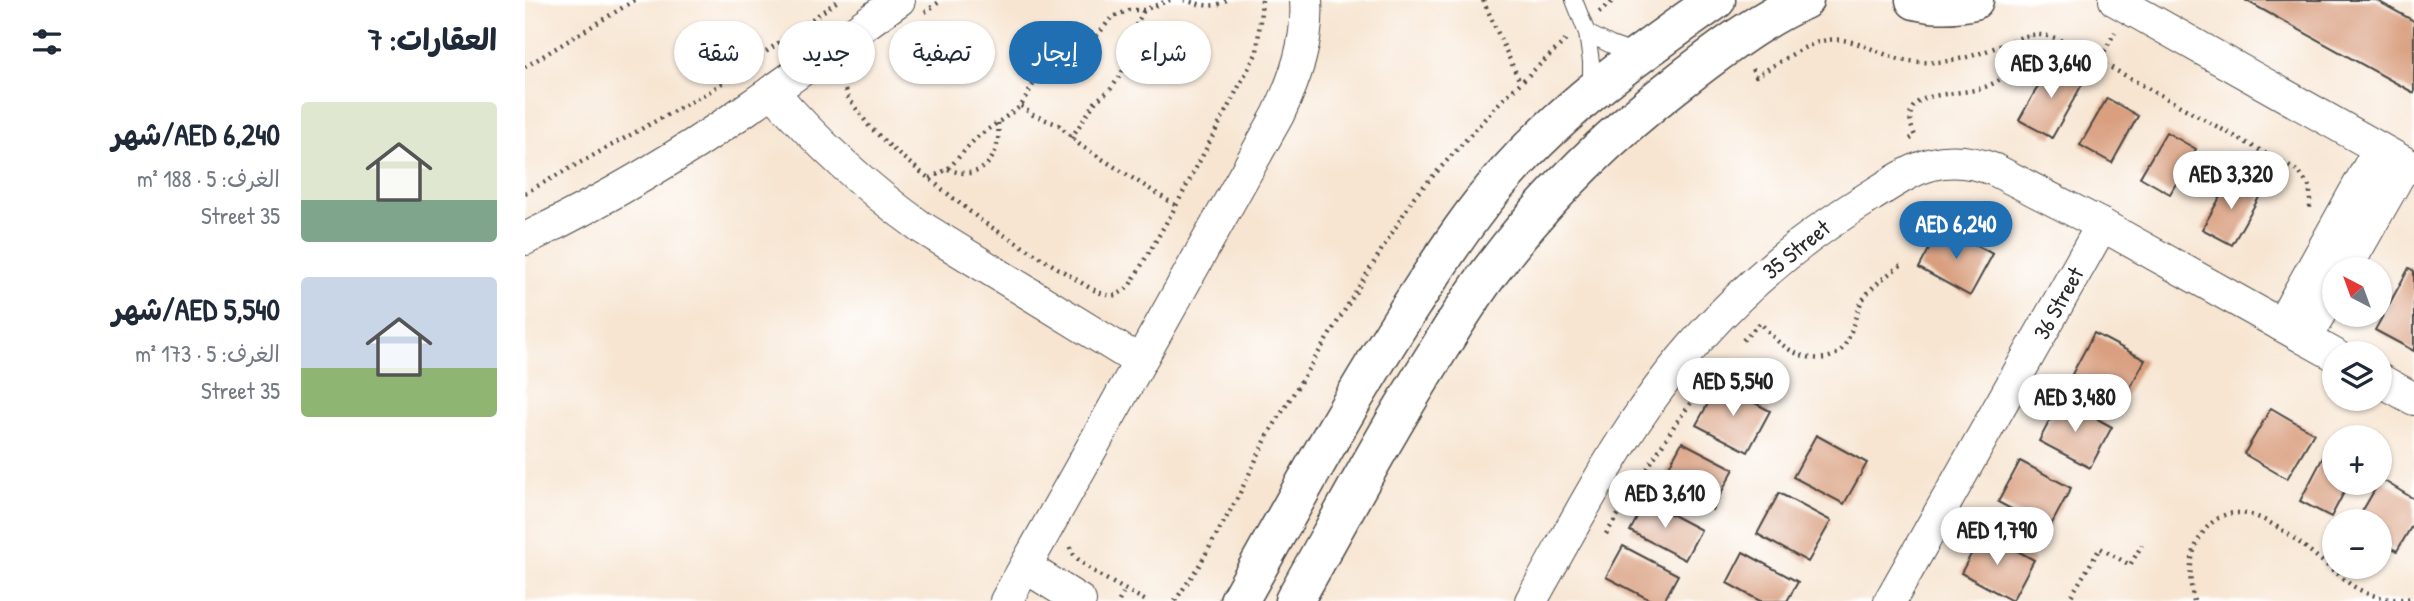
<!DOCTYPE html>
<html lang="ar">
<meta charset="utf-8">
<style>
body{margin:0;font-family:"Patrick Hand","Playpen Sans Arabic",sans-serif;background:#f6f6f7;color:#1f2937;direction:rtl;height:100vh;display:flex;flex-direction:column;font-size:26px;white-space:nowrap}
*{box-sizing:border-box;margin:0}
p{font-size:23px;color:#747a83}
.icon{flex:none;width:38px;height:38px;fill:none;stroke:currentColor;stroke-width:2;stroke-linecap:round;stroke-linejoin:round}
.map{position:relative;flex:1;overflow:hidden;direction:ltr}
.details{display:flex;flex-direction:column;background:#fff;width:525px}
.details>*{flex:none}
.hud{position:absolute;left:21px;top:21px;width:665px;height:63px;direction:rtl;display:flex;gap:14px}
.needle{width:46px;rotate:319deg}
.buttons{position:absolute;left:1797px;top:257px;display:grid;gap:14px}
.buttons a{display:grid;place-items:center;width:70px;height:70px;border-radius:50%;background:#fff;box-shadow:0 2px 5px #0004;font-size:35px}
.price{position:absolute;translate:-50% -60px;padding:0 16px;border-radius:24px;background:#fff;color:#222;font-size:23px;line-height:46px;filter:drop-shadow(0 2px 4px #0008)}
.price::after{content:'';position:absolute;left:50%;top:42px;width:21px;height:16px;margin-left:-10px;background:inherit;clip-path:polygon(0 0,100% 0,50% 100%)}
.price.selected{background:#1f6fb2;color:#fff}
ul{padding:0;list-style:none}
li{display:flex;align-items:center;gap:21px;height:175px;padding:0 28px}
li span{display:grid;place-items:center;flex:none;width:196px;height:140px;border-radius:7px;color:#555}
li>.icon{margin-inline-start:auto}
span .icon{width:84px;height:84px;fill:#fffc;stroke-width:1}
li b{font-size:30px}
h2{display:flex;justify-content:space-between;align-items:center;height:84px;padding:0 28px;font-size:30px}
.chip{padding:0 24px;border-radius:32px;background:#fff;box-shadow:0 2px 5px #0004;font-size:24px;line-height:63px}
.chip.selected{background:#1f6fb2;color:#fff}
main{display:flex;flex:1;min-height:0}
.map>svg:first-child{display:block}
</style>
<main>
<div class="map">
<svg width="1889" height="601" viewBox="0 0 1889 601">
<rect width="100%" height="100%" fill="#fff"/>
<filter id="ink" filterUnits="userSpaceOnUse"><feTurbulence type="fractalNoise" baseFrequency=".0143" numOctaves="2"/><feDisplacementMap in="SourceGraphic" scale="14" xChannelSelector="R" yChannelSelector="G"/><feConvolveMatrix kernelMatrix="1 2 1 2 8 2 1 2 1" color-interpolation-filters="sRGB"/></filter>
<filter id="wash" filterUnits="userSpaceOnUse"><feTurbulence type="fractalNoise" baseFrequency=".00686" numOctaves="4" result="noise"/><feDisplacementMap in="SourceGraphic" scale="28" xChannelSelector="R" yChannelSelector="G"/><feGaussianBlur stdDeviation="1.57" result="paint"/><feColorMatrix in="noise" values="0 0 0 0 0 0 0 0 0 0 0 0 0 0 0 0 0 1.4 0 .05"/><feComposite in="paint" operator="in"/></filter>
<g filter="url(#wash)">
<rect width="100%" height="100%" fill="#f7e5d1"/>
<g id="blocks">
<g fill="#d99f7f">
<polygon points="1720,0 1851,0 1889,21 1889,93"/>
<polygon points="1526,63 1559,81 1527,138 1494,120"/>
<polygon points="1582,98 1613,116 1587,163 1555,145"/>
<polygon points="1641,132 1671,149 1645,194 1615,177"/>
<polygon points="1706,178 1736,194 1707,245 1677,229"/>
<polygon points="1416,227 1468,254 1445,296 1394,268"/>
<polygon points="1884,268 1889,271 1889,351 1850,330"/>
<polygon points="1569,333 1620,360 1598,401 1547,374"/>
<polygon points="1194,384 1245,411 1223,452 1171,425"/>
<polygon points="1536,399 1587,427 1565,468 1514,441"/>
<polygon points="1746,408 1789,433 1762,479 1719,454"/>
<polygon points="1291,435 1342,463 1319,504 1268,477"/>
<polygon points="1157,442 1209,469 1187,510 1135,483"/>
<polygon points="1806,442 1810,444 1810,483 1824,483 1806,517 1775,501"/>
<polygon points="1495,461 1546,488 1524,529 1473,502"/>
<polygon points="1856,479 1889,499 1889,522 1872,551 1855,541 1855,522 1831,522"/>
<polygon points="1254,493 1306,521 1283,562 1232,534"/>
<polygon points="1121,501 1176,530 1160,560 1105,531"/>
<polygon points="1458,532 1509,560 1487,601 1436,573"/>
<polygon points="1098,546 1153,575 1139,601 1127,601 1081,577"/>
<polygon points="1218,552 1273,582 1262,601 1235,601 1202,583"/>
</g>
</g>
</g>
<g filter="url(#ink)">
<use href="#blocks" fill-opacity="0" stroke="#4a4744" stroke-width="2"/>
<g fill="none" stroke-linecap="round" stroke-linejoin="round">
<g stroke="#4a4744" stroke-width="18">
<g id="lane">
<polyline points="1049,0 1062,33 1066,62 1066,89"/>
<polyline points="1062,33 1086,45 1111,54"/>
</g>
</g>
<g stroke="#4a4744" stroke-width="34">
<g id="street">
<polyline points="1590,0 1889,168"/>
<path d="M247 91C292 143 340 187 396 227L614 361"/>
<path d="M0 239C78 201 155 156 226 106 276 72 324 35 374 0"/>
<polyline points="1820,270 1880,164"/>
<polyline points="1756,325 1854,149"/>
<polyline points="1781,339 1810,288"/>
<polyline points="1855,380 1889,399"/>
<polyline points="501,567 555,601"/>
<path d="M481 601 753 115C770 79 784 41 781 0"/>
<path d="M1006 601C1040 541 1072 479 1110 422 1169 333 1247 257 1338 201 1385 172 1412 148 1470 170L1577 225 1810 355"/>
<polyline points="1365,601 1577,225"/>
</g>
</g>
<g stroke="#4a4744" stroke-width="41">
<g id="secondary">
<path d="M1390 0C1410 5 1428 5 1449 0"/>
<path d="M714 601C770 501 825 400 887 304 916 260 945 214 980 175 1043 104 1114 54 1191 0"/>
<path d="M769 601C815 519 859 436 909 357 929 325 948 293 971 264 1023 195 1086 134 1155 81 1191 53 1237 18 1279 0"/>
</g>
</g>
<g stroke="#4a4744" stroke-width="4.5" stroke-dasharray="2 5" stroke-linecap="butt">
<path d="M659 0C673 4 689 10 701 0"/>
<polyline points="958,0 995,82"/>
<polyline points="400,12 417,0"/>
<polyline points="1074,12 1089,0"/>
<polyline points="1574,61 1774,172 1785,188 1785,209"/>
<polyline points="0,67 110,0"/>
<path d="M1227 69 1231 76C1251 65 1282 42 1303 40 1332 36 1357 58 1385 61 1415 65 1442 59 1469 48 1484 43 1500 33 1515 35 1536 36 1556 52 1574 61L1590 32"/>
<path d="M321 77 318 83 322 96 344 126 371 152 458 222 565 288C584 297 589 300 605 285L651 206 732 52 737 0"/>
<polyline points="496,106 508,115 534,125 555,145 650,205"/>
<polyline points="546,138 571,101 585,90 597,73 608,31 619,10"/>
<path d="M1385 139 1390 136C1368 85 1429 99 1460 87 1482 79 1498 58 1505 36"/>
<path d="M423 169C458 184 477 155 473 123"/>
<polyline points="405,178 423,169 451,138 496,106 514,74 526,65 550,56 565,45 586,18 604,10 619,10 645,0"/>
<polyline points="0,193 187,90 314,0"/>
<path d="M1218 340 1235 323C1243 331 1250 340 1259 346 1276 359 1309 367 1321 343 1329 329 1330 311 1339 298 1348 284 1363 275 1376 265"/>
<polyline points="1081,534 1151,423 1190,370"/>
<path d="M545 547C549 566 603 590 621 601"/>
<polyline points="594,601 600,589"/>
<polyline points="650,601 675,564 713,497 743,435 889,197 975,102 1041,40"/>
<polyline points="1543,601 1575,548 1605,565 1617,545"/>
<path d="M1669 601C1663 579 1664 553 1677 534 1718 473 1791 562 1828 586 1847 598 1867 601 1889 598"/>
</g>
<use href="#lane" stroke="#fff" stroke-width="16"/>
<use href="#street" stroke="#fff" stroke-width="32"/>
<use href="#secondary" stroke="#fff" stroke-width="38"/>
</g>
</g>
<g text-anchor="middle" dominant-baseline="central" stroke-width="5" stroke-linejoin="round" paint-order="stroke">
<g font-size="23" fill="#2b2b2b" stroke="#fff">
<text transform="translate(1271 249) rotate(-39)">35 Street</text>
<text transform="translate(1533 303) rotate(-61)">36 Street</text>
</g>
</g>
</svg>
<div class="buttons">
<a><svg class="needle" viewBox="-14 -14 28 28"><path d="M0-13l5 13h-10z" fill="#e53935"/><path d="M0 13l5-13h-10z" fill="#747a83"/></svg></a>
<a><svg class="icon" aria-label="layers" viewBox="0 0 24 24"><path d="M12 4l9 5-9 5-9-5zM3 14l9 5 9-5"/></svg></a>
<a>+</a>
<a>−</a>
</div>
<b class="price" style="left:1526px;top:100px">AED 3,640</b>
<b class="price" style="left:1706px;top:211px">AED 3,320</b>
<b class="price selected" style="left:1431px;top:261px">AED 6,240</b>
<b class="price" style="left:1208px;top:418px">AED 5,540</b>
<b class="price" style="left:1550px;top:434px">AED 3,480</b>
<b class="price" style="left:1140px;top:530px">AED 3,610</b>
<b class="price" style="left:1472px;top:567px">AED 1,790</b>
<div class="hud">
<a class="chip">شراء</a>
<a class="chip selected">إيجار</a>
<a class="chip">تصفية</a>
<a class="chip">جديد</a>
<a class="chip">شقة</a>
</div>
</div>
<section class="details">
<h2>العقارات: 7<svg class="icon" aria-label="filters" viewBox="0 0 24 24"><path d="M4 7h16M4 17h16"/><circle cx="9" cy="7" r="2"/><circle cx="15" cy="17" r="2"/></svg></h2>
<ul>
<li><span style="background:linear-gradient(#dfe7d0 70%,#7fa58c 0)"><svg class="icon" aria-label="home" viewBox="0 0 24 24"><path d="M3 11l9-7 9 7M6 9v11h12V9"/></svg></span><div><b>AED 6,240/شهر</b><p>الغرف: 5 · 188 m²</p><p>35 Street</p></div></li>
<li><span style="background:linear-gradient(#c9d6e8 65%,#8fb573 0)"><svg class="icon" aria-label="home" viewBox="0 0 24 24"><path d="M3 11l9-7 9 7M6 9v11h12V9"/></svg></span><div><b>AED 5,540/شهر</b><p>الغرف: 5 · 173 m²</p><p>35 Street</p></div></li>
</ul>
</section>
</main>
